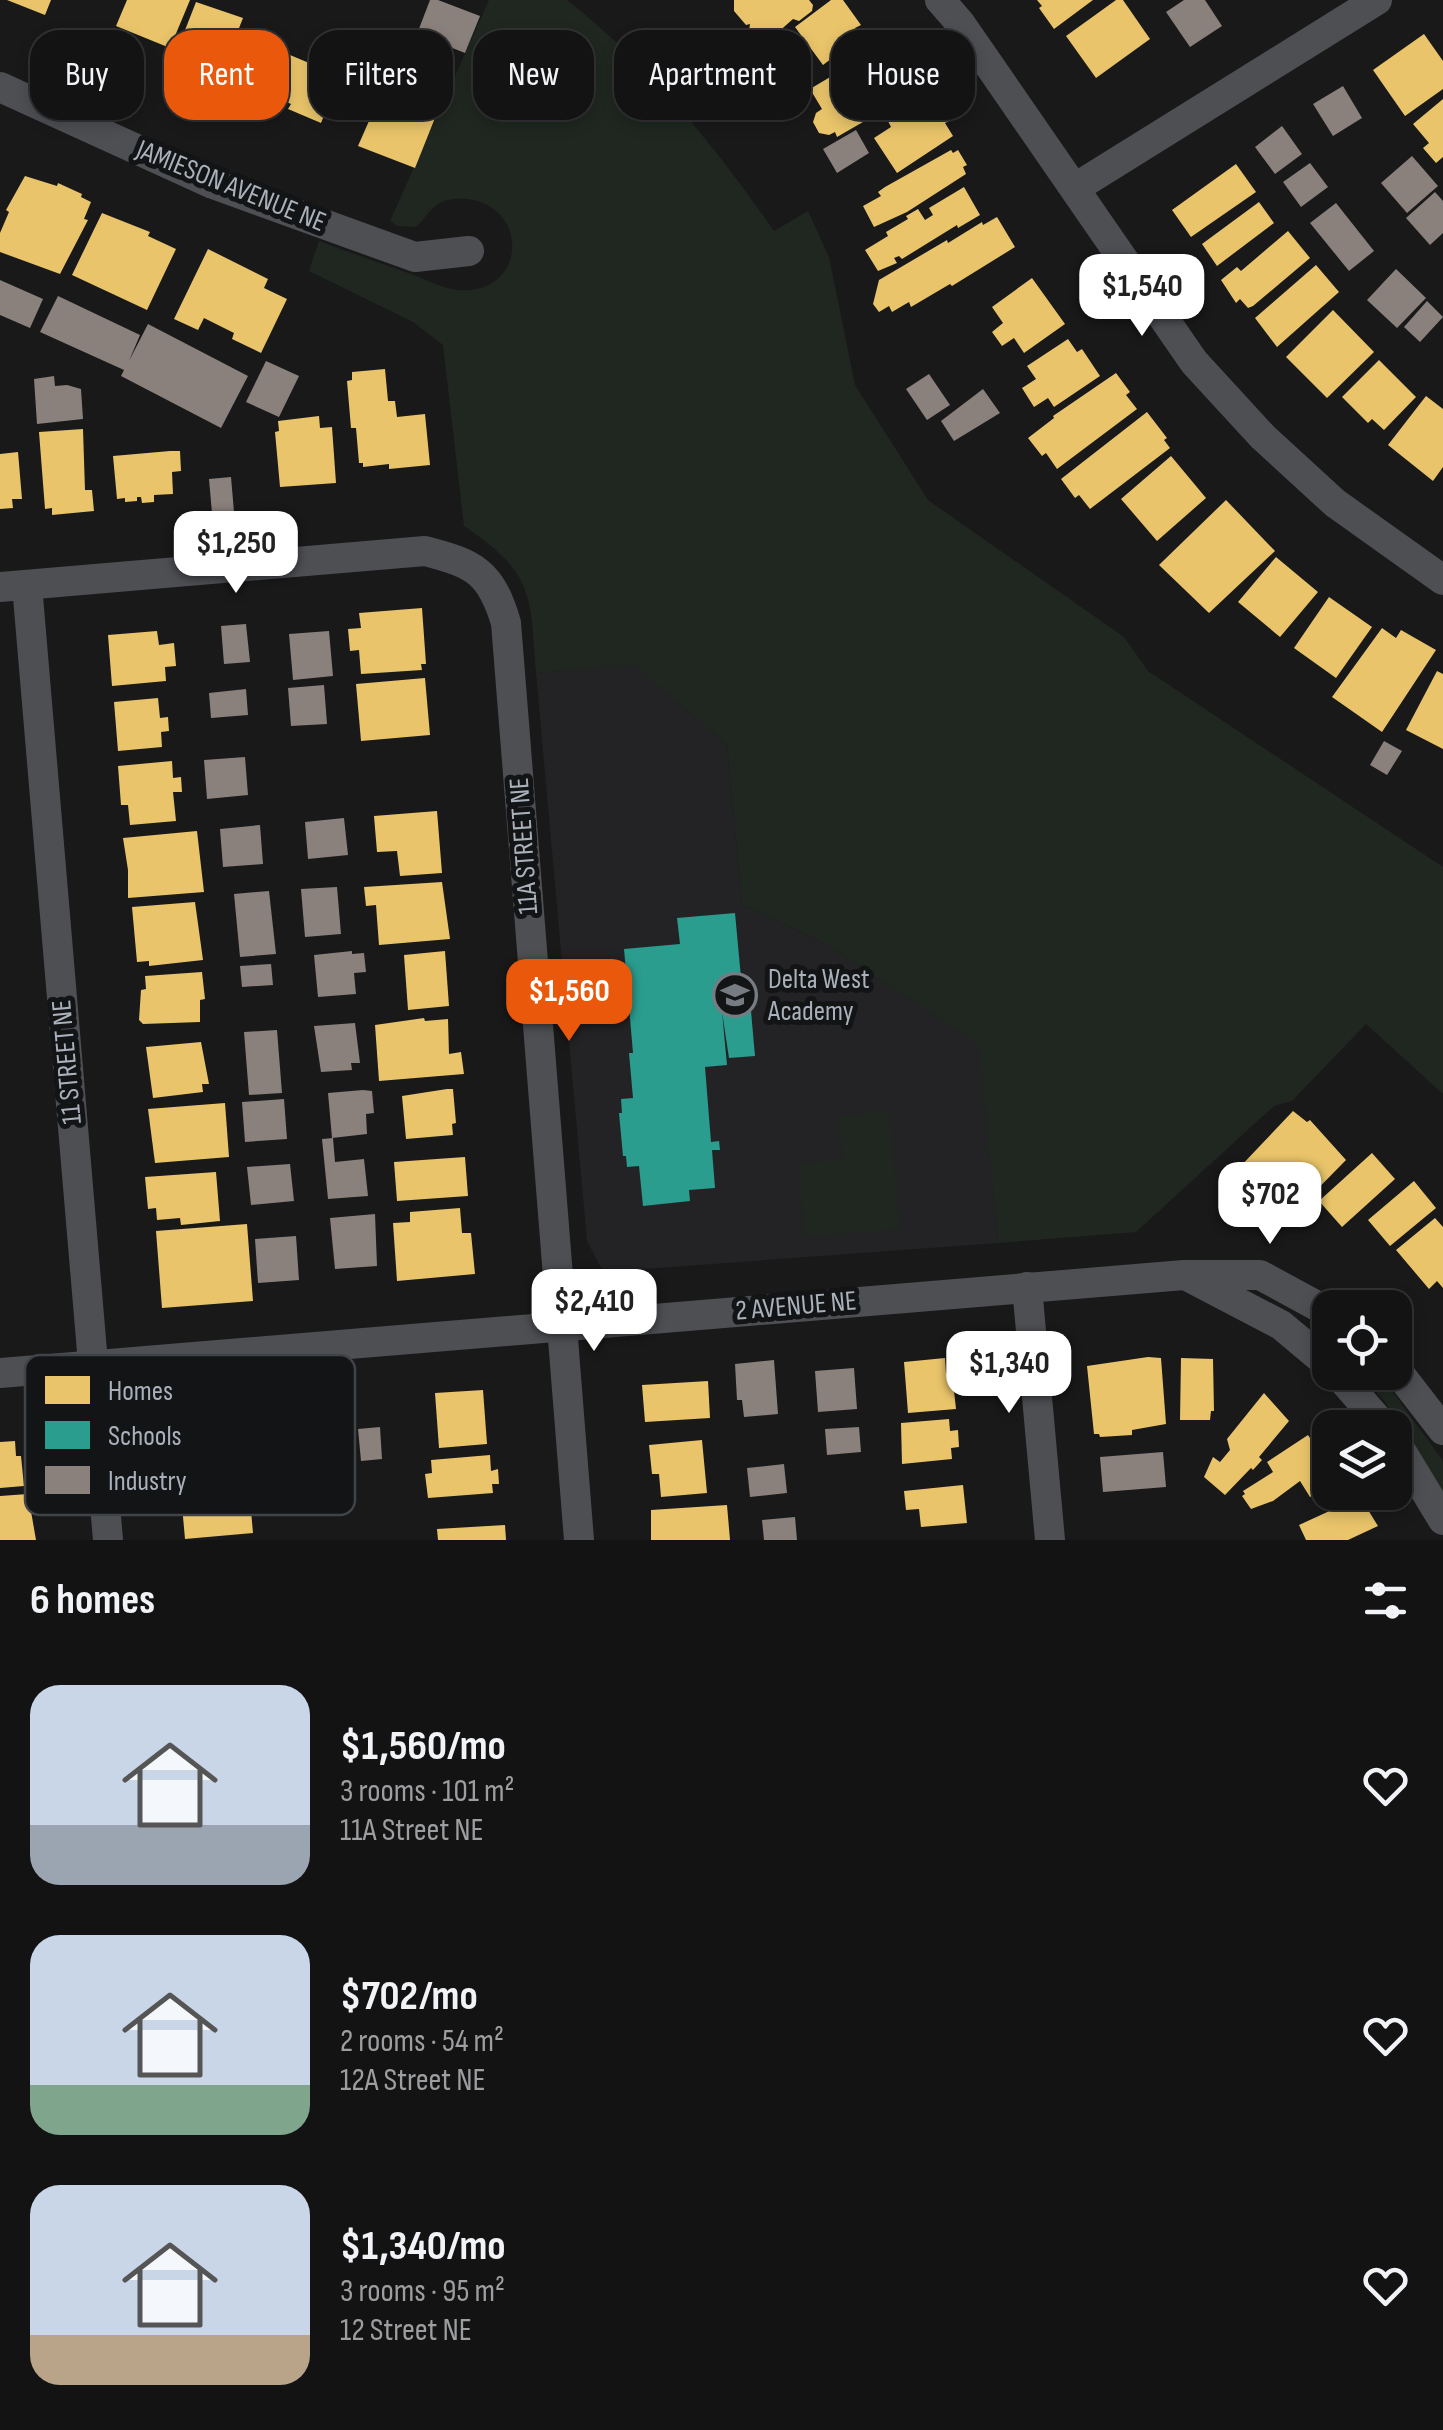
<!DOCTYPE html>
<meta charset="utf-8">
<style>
body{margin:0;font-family:"Sofia Sans Condensed",sans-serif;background:#202022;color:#f1f3f6;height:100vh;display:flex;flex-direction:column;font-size:38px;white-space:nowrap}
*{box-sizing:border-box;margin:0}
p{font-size:32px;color:#9d9ea0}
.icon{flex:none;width:55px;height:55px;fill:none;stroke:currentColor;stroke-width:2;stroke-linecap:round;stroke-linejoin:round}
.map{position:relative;height:1540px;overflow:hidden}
.side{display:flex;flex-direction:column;background:#131314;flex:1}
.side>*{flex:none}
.banner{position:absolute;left:30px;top:30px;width:1385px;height:90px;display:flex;gap:20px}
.fabs{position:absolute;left:1312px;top:1290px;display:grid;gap:20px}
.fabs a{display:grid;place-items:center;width:100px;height:100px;border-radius:20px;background:#131314;box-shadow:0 5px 15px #0003,0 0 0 2px #323234;font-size:50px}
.price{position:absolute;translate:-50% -85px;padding:0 22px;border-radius:20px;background:#fff;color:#222;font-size:32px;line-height:65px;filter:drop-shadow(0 2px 5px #0008)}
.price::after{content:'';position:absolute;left:50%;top:60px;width:30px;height:22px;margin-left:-15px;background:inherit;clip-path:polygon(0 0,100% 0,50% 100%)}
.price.on{background:#ea580c;color:#fff}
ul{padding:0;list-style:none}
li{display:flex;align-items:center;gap:30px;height:250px;padding:0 30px}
li span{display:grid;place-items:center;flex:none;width:280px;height:200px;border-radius:30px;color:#555}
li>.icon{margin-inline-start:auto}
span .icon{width:120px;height:120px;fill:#fffc;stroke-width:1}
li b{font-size:42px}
h2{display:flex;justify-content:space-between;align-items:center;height:120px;padding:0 30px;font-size:42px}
.pill{padding:0 35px;border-radius:30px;background:#131314;box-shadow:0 5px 15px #0003,0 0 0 2px #323234;font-size:35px;line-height:90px}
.pill.on{background:#ea580c;color:#fff}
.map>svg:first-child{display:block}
</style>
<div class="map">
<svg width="1443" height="1540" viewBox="0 0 1443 1540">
<rect width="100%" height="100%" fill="#19191a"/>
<polygon fill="#232326" points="633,663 727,745 742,904 828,945 980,1045 998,1243 603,1272 587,1241 536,673"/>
<g fill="#1f2720">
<path d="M489 0H567C650 65 714 145 774 231L808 211 829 257 855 385 928 500 1124 637 1148 671 1443 867V1094L1366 1024 1292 1101 1274 1106 1136 1232 998 1243 979 1045 828 945 742 904 727 745 633 664 536 673C530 592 534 574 464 526L443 345 413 322 309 271 319 241C351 253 382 264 414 275 427 280 444 289 458 290 528 295 530 205 466 199 457 198 444 199 437 205 429 210 423 221 416 227L397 226 390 221Z"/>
<polygon points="889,1110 900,1229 804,1237 798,1163 843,1160 838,1117"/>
<polygon points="1360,1373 1379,1373 1443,1461 1443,1491 1385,1402"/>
</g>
<g fill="#e9c46a">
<polygon points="7,0 51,0 45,15"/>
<polygon points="127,0 190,0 170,48 116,26"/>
<polygon points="734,0 809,0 813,5 812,11 799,21 793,19 767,42 756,40 749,31 750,24 746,25 734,11"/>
<polygon points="831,0 843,0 861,25 855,28 861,36 823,65 795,27"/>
<polygon points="1037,0 1093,0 1054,29 1039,8 1042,6"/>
<polygon points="1116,0 1123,0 1150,39 1096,78 1066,36"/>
<polygon points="196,2 243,18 219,79 173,61"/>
<polygon points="1424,34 1443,61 1443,89 1405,116 1373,70"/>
<polygon points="889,42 909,76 891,86 894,91 891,101 887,104 889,107 837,137 835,132 829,135 819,133 813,122 816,113 822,109 810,89"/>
<polygon points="271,47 340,76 321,123 288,109 291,104 254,88"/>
<polygon points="390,65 447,88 415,168 358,146 387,80 384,79"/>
<polygon points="926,94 934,107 940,103 951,120 945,123 953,136 897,173 874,138 891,127 887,119"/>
<polygon points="1443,99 1443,157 1436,163 1423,148 1429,143 1413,124"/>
<polygon points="951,150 953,153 958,150 967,165 963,167 966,174 907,212 874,227 863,206 881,196 878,192 885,187"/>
<polygon points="1236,164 1256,192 1191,237 1172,210"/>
<polygon points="25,176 57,186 58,183 82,194 81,197 91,202 84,219 88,220 60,274 0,252 0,233 9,212 6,210"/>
<polygon points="964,187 980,215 958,228 957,225 902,259 899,256 894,258 897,263 878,271 865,250 888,236 886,232 908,219 906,216 918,209 925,220 933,215 929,208"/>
<polygon points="1259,202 1274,223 1217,266 1202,244"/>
<polygon points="102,213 150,232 148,236 176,249 147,310 72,275"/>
<polygon points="997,217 1015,247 952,286 950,284 911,307 909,302 892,312 889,306 879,312 873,304 879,280 947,240 948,243 982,222 983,225"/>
<polygon points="1288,231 1310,258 1253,306 1248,308 1240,299 1236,303 1221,280 1237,267 1241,271"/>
<polygon points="208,249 268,279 264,288 287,299 261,353 232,339 234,333 204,318 198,330 174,319"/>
<polygon points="1316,265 1339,292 1277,347 1255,318"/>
<polygon points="1032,278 1065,324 1024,353 1014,338 1002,346 992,332 1003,323 992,307"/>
<polygon points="1333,310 1374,352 1327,398 1286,357"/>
<polygon points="1068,339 1077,352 1082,349 1100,376 1054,407 1048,398 1034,407 1022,388 1036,379 1027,366"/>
<polygon points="1379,360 1416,397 1384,430 1372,419 1368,423 1342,397"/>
<polygon points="385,369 388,401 395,401 397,417 425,414 430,465 389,469 389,464 363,467 363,463 359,463 356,428 351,428 347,381 352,380 352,372"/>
<polygon points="1116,373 1130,392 1126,395 1137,409 1057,469 1046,453 1042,456 1028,438 1054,418 1053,416"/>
<polygon points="1426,396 1443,409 1443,467 1433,481 1388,445"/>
<polygon points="1147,412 1167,438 1164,440 1170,448 1090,509 1079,495 1075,498 1061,479"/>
<polygon points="319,416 320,428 332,427 336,483 280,487 275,432 279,431 278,421"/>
<polygon points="83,429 85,490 92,490 94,511 52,515 52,508 45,509 39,432"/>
<polygon points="170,451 180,451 181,471 172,472 173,494 154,495 154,502 142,503 141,497 137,497 137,501 125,502 125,498 117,499 113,456"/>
<polygon points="18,452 22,499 12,499 13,508 0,509 0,454"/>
<polygon points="1171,456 1206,498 1157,541 1121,499"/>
<polygon points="1226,500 1275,551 1209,613 1159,565"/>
<polygon points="1276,557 1318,592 1280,637 1238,602"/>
<polygon points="1329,597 1372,627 1336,678 1294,648"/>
<polygon points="422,608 426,664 421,664 422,670 361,674 359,650 350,651 348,629 361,628 359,613"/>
<polygon points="1382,628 1396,638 1401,630 1436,650 1382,732 1332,697"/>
<polygon points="157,631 159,645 174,643 176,666 165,667 166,681 112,686 108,635"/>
<polygon points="1437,671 1443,674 1443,749 1406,730"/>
<polygon points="425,678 430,735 361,741 356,684"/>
<polygon points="158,698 160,718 168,717 169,731 161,732 162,747 118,751 114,702"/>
<polygon points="172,761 173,778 181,777 182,792 173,792 176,821 130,825 128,805 121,805 118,766"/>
<polygon points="437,811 442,873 400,876 397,851 377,852 374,816"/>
<polygon points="197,831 204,892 128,898 128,870 123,838"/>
<polygon points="442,882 450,939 379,945 376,905 366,906 364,887"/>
<polygon points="195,902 203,960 149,966 149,961 137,962 132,907"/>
<polygon points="445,951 449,1006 408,1010 404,955"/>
<polygon points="202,972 205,999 200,1000 200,1022 143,1024 139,1020 141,990 146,989 145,976"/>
<polygon points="424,1018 425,1021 448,1019 449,1054 461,1052 464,1074 379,1081 375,1025"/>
<polygon points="201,1042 209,1084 202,1084 203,1092 153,1098 146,1047"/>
<polygon points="447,1089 453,1089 456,1123 452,1124 453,1135 406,1139 402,1096"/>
<polygon points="225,1103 229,1157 155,1163 148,1109"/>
<polygon points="1293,1111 1307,1122 1310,1120 1346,1160 1287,1220 1237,1170"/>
<polygon points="1372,1153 1395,1179 1342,1227 1319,1201"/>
<polygon points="465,1157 468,1196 397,1201 394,1162"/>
<polygon points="216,1172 220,1221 181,1225 180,1218 157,1220 156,1208 148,1209 145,1177"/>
<polygon points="1414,1181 1436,1208 1390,1246 1368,1220"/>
<polygon points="460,1208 462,1233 471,1233 475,1274 397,1281 393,1223 410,1222 410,1212"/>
<polygon points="1435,1218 1443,1227 1443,1288 1437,1281 1429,1289 1396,1250"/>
<polygon points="247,1224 253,1301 162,1308 156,1231"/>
<polygon points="1148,1357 1161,1358 1166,1424 1132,1430 1132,1435 1100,1437 1099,1434 1094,1434 1087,1366"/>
<polygon points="945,1358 946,1373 952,1372 956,1409 908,1413 904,1362"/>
<polygon points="1181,1358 1213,1359 1214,1411 1211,1411 1210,1420 1180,1420"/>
<polygon points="708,1381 710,1418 645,1422 642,1385"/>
<polygon points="483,1390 487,1444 439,1448 435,1393"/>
<polygon points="1264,1393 1289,1421 1259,1457 1262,1460 1253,1470 1251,1468 1225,1495 1204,1477 1213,1457 1220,1462 1230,1450 1227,1439"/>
<polygon points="949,1419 950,1431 958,1430 959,1447 951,1448 952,1459 902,1464 901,1423"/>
<polygon points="1308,1435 1327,1464 1330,1461 1330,1484 1310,1497 1300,1481 1273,1501 1251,1509 1242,1496 1245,1494 1243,1491 1273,1472 1267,1462"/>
<polygon points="702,1440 707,1493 661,1497 659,1474 652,1474 649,1445"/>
<polygon points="15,1441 16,1456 21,1456 24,1486 0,1488 0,1442"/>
<polygon points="490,1455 491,1471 498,1469 499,1484 492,1484 493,1493 428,1498 425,1474 432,1473 431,1460"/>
<polygon points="248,1477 253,1533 185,1539 180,1483"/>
<polygon points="963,1485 967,1523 921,1527 919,1509 906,1510 904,1491"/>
<polygon points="28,1494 36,1540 0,1540 0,1496"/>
<polygon points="1360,1497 1378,1526 1348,1540 1306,1540 1299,1525"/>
<polygon points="727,1505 730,1540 651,1540 651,1510"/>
<polygon points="505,1525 506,1540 438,1540 437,1529"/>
</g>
<polygon fill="#2a9d8f" points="735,913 744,1010 732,1012 751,1011 755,1056 729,1058 722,1012 727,1065 705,1067 711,1142 719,1141 720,1150 712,1150 715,1188 689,1190 690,1201 643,1206 639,1166 627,1167 626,1156 623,1156 619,1113 622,1113 621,1099 633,1098 629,1053 633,1053 624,949 680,944 677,918"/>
<g fill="#8a817c">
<polygon points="430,0 438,0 480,16 465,53 417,34"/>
<polygon points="1184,0 1205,0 1222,26 1190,47 1166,12"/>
<polygon points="777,41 790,59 747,91 733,72"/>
<polygon points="1343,86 1362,118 1333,136 1313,104"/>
<polygon points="1282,126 1302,154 1275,174 1255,147"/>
<polygon points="856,130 869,153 837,173 823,149"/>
<polygon points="1412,156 1438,186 1407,213 1381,183"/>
<polygon points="1310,163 1328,187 1301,207 1283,182"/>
<polygon points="1435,192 1443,201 1443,233 1430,245 1406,218"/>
<polygon points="1336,203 1374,251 1349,271 1310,223"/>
<polygon points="1396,269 1426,298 1397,328 1367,300"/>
<polygon points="0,280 43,299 30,328 0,315"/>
<polygon points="58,296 140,335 129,361 148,324 248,376 221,428 121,376 124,370 40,332"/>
<polygon points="1427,301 1443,317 1420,342 1404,327"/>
<polygon points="266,361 299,376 279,417 246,402"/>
<polygon points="929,374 950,405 927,420 906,389"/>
<polygon points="54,376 55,386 67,385 81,389 83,419 37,424 34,379"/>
<polygon points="983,389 1000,413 954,441 941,421"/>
<polygon points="231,477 234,512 212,513 209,479"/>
<polygon points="246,624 250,662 224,664 221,626"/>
<polygon points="329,631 333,676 293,680 289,634"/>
<polygon points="324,685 327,724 291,726 288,688"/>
<polygon points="246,689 248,715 211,718 209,693"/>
<polygon points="1384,741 1402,751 1387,775 1370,765"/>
<polygon points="245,757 248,795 207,799 204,760"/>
<polygon points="344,818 348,855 308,859 305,822"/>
<polygon points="260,825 263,864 223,867 220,829"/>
<polygon points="337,887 341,934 305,937 301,889"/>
<polygon points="269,891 276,954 240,957 234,894"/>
<polygon points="352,951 352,954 364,953 366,972 354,973 356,994 318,997 314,955"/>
<polygon points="271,964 273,985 242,987 240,966"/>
<polygon points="355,1023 360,1063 351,1063 352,1070 321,1072 314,1026"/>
<polygon points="277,1030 282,1093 249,1095 244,1032"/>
<polygon points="363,1090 372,1091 374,1113 366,1114 367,1134 332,1138 328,1093"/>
<polygon points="284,1099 287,1139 245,1142 242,1102"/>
<polygon points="333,1138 335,1162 364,1159 368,1196 328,1199 322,1139"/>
<polygon points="290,1164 294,1201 251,1205 247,1167"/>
<polygon points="375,1214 377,1266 335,1269 330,1218"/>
<polygon points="296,1236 299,1280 258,1283 255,1239"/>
<polygon points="774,1360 778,1414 744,1417 742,1400 737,1400 735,1364"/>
<polygon points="854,1368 857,1409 818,1412 815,1371"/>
<polygon points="380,1427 382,1459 361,1461 358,1429"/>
<polygon points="859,1427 861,1452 827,1455 825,1429"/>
<polygon points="1163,1452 1166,1487 1103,1492 1100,1457"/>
<polygon points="784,1464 787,1493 750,1497 747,1468"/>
<polygon points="795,1517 797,1540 764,1540 762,1520"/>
</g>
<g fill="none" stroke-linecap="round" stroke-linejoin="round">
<g stroke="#4d4f53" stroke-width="30">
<polyline points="940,0 960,23 1194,362 1263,437 1335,503 1443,580"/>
<polyline points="0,87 213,184 415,257 469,251"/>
<polyline points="1075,188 1377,0"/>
<polyline points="27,585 108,1540"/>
<path d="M0 587 425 551C475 564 491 572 506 623L579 1540"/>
<polyline points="1191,1278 1281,1325 1330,1366"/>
<polyline points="1027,1287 1050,1540"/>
<polyline points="1395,1368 1443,1430"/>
<polyline points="1336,1372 1385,1428"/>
<polyline points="0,1373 1184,1275 1260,1275 1330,1313"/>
<polyline points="1395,1441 1443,1520"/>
</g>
</g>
<defs>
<g id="school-ring" transform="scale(2.25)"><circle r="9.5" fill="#131416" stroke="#777c83" stroke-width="1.5"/><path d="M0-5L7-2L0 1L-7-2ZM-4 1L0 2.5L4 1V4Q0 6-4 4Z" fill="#777c83"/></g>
</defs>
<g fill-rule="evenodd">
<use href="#school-ring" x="735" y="995"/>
</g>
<g text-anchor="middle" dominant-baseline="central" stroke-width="10" stroke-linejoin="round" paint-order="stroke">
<g font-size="28" fill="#aab1bb" stroke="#131416">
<text transform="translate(231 186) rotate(22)">JAMIESON AVENUE NE</text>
<text transform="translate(524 846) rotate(-94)">11A STREET NE</text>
<text transform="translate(67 1062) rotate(-95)">11 STREET NE</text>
<text transform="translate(796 1306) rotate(-5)">2 AVENUE NE</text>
</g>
<g font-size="28" fill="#aab1bb" stroke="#131416" text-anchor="start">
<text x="768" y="979">Delta West<tspan x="768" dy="32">Academy</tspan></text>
</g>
</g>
<rect x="25" y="1355" width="330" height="160" rx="15" fill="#131416" stroke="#404348" stroke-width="2.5"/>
<rect x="45" y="1376" width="45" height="28" fill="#e9c46a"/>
<rect x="45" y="1421" width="45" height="28" fill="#2a9d8f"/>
<rect x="45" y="1466" width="45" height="28" fill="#8a817c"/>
<g font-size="28" fill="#aab1bb">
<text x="108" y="1400">Homes</text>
<text x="108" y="1445">Schools</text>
<text x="108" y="1490">Industry</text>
</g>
</svg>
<div class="fabs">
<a><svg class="icon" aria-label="locate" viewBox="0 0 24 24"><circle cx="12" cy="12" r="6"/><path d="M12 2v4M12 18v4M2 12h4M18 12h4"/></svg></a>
<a><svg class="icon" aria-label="layers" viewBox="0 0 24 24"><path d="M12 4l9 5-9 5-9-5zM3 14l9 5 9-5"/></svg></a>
</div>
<b class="price" style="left:1142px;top:339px">$1,540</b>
<b class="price" style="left:236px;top:596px">$1,250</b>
<b class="price on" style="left:569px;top:1044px">$1,560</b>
<b class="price" style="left:1270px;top:1247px">$702</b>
<b class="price" style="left:594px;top:1354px">$2,410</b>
<b class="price" style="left:1009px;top:1416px">$1,340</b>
<div class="banner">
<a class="pill">Buy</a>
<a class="pill on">Rent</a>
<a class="pill">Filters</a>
<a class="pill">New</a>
<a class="pill">Apartment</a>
<a class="pill">House</a>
</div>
</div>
<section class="side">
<h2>6 homes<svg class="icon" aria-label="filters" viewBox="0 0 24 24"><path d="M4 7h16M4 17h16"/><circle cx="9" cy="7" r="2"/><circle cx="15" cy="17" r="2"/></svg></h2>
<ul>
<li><span style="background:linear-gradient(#c9d6e8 70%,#9aa5b1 0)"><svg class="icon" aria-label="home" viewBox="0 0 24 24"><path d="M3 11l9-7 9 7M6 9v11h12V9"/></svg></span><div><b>$1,560/mo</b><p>3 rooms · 101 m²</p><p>11A Street NE</p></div><svg class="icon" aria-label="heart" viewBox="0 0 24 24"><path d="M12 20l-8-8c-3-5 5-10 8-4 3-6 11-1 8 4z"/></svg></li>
<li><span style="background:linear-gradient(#c9d6e8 75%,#7fa58c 0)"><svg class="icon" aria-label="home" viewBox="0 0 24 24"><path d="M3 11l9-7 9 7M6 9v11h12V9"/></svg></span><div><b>$702/mo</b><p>2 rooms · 54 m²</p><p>12A Street NE</p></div><svg class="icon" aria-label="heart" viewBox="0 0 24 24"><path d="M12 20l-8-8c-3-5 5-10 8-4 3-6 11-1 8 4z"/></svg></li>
<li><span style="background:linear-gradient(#c9d6e8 75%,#b9a48a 0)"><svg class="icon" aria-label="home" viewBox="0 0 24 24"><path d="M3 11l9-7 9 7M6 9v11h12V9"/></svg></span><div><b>$1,340/mo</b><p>3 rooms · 95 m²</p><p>12 Street NE</p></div><svg class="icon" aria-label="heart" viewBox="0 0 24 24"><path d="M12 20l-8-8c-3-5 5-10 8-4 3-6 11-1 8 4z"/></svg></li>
</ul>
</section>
